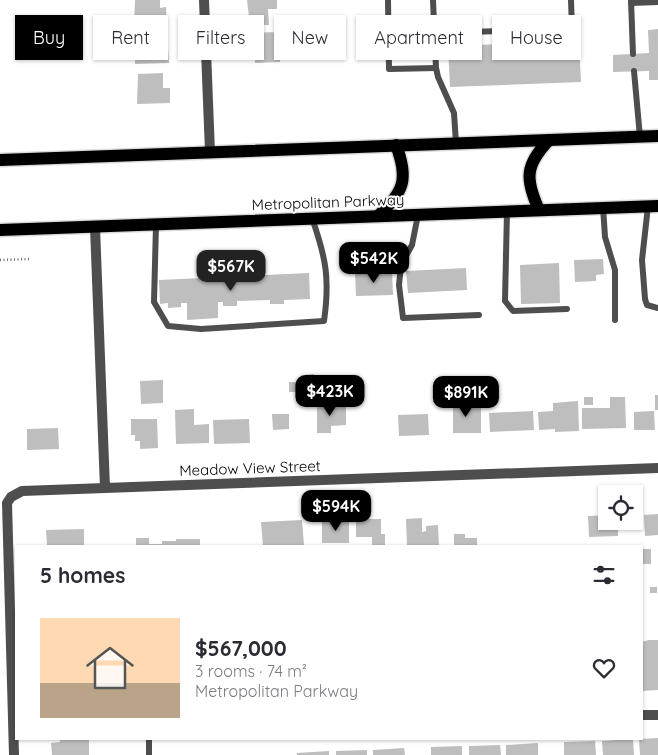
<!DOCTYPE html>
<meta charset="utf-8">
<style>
body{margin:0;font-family:Quicksand,sans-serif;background:#f2f2f3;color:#2b2b33;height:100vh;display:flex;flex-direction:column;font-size:19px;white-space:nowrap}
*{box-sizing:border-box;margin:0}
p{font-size:16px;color:#7c7c81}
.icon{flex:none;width:28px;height:28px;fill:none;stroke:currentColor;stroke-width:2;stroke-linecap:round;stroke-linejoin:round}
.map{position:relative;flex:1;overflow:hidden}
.drawer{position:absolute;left:15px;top:545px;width:628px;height:195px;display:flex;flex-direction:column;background:#fff;border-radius:0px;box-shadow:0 1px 4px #0004}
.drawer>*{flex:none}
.banner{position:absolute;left:15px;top:15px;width:629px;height:45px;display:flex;gap:10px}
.tools{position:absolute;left:598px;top:485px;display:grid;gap:10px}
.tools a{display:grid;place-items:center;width:45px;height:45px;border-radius:0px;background:#fff;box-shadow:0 1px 4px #0004;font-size:25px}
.price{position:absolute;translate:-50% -42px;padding:0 11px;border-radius:10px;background:#000;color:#fff;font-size:16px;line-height:32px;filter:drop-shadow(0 1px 2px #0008)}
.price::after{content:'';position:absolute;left:50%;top:30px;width:15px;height:11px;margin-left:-8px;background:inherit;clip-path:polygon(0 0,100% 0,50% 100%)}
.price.active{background:#222;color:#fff}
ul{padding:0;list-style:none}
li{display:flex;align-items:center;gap:15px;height:125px;padding:0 25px}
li+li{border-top:1px solid #e1e1e2}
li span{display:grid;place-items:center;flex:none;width:140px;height:100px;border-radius:0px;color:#555}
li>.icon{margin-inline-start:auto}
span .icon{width:60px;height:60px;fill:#fffc;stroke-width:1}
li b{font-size:21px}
h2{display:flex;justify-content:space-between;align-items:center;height:60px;padding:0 25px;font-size:21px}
.tag{padding:0 18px;border-radius:0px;background:#fff;box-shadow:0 1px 4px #0004;font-size:18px;line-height:45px}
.tag.active{background:#000;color:#fff}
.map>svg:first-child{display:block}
</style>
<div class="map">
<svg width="658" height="755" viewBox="0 0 658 755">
<rect width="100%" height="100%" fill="#fff"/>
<g fill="#bebebe">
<polygon points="135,0 160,0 160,8 166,7 167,23 134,24"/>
<polygon points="247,0 277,0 277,9 268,9 269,25 250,25"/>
<polygon points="658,29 658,80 649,80 649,71 613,72 613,55 649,53 648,30"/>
<polygon points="161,32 161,48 168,47 169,63 135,64 136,33"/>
<polygon points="281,32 280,62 255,63 255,48 248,48 247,33"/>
<polygon points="579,41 581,82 450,87 448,46"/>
<polygon points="163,73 163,88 170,88 170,103 137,104 138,74"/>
<polygon points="603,259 604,274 596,275 596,281 575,282 574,260"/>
<polygon points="559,263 560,303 521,304 520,265"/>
<polygon points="466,268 467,290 408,293 406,271"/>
<polygon points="392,271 393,295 356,296 355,273"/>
<polygon points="309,273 310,299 284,300 284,304 270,304 270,300 237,301 237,306 223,306 223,302 218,302 218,318 187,320 187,303 181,303 181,307 168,308 168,303 160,304 159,280"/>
<polygon points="314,374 314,383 305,383 305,375"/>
<polygon points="163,380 163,403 141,404 140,381"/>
<rect x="289" y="382" width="8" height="10"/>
<rect x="655" y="395" width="3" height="15"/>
<rect x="584" y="397" width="9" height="8"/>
<polygon points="610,397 625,397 626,428 582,429 582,408 610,408"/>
<polygon points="578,401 579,431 555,432 555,429 539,430 538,412 553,411 553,403"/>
<polygon points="453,402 472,402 472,407 481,407 481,433 453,433"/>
<polygon points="317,404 346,404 346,425 331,426 331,433 317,433"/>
<polygon points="194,409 194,425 209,424 209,443 176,444 175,410"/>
<polygon points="533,411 534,430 490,432 489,413"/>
<polygon points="654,411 655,430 634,430 634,412"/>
<polygon points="272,414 289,414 289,429 273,430"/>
<polygon points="428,414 429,435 399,436 398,415"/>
<polygon points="131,419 157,419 158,448 140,449 140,441 135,441 135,435 131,435"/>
<polygon points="249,419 250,443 214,444 213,420"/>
<polygon points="58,428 59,449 27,450 27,429"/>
<polygon points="658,514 658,535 645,536 644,515"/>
<polygon points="606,515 606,521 618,521 618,536 589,537 588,516"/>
<polygon points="422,518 422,532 426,531 426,526 438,525 439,546 407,546 406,519"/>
<polygon points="356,519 381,519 381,534 385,534 385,546 372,546 372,537 356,537"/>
<polygon points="302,520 304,545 263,546 261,522"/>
<rect x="322" y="521" width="27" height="22"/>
<polygon points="84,529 84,546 47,545 46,530"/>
<polygon points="454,534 465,534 465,538 477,538 477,546 454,546"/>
<polygon points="136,538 149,538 149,544 162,544 162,541 176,541 176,539 200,539 200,546 136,546"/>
<rect x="641" y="549" width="10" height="15"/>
<rect x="650" y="587" width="7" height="6"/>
<polygon points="649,640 658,640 658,690 641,691 641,673 643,673 641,642"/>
<polygon points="658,738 658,755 640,755 639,739"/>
<polygon points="60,739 89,739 89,755 52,755 51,743 60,742"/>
<polygon points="617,740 633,740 634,755 603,755 602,741"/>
<polygon points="595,741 596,755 564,755 564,742"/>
<polygon points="538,743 538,755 506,755 506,745"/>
<polygon points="500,745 501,755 469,755 469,746"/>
<polygon points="462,746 462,755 431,755 431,747"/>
<polygon points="404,748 405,755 373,755 373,750"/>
<polygon points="367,750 367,755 336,755 336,751"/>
<polygon points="329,751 329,755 297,755 297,753"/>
</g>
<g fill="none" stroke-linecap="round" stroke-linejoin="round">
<g stroke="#dbdbdb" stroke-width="15">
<g id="primary">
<polyline points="0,160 658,136"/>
<path d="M539 210C525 179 525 165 549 140"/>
<path d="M378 216C404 192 409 179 396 145"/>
<polyline points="0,230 658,206"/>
</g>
</g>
<polyline stroke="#707070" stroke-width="2.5" stroke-dasharray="1 2.5" stroke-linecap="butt" points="0,260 30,259"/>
<g stroke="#4e4e4e" stroke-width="6">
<polyline points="388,0 389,69 436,68"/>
<polyline points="433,0 436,68 438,77 454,113 456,143"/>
<polyline points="631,0 633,54"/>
<polyline points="631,3 658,2"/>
<polyline points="435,33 572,29 571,0"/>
<polyline points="634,71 640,137"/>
<polyline points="648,206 642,260 645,299 647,305 658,308"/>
<polyline points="603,207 605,237 615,270 615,320"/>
<polyline points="507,211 505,301 513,311 567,309"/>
<polyline points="418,215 412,245 401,265 399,285 403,318 479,315"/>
<path d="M156 225 154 302 168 326 201 329 324 321C330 279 326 258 312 218"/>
<polyline points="149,739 149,755"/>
</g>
<g stroke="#4e4e4e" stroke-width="10">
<polyline points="204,0 210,152"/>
<polyline points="95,227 105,488 658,468"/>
<polyline points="641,715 658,715"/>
<polyline points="14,755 7,503 11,497 22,491 105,488"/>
</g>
<use href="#primary" stroke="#000" stroke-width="12"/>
</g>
<g text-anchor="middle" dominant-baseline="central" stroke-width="4" stroke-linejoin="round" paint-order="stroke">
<g font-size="15" fill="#000" stroke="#fff">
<text transform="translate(328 202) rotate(-2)">Metropolitan Parkway</text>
<text transform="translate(250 468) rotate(-2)">Meadow View Street</text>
</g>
</g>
</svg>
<div class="tools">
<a><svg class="icon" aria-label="locate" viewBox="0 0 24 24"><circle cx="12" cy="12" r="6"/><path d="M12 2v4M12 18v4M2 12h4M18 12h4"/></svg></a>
</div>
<b class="price" style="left:374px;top:284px">$542K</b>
<b class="price active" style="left:231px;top:292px">$567K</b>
<b class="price" style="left:330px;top:417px">$423K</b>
<b class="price" style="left:466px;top:418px">$891K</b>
<b class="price" style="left:336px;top:532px">$594K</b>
<div class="banner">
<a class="tag active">Buy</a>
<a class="tag">Rent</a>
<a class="tag">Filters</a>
<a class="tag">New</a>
<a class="tag">Apartment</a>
<a class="tag">House</a>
</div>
<section class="drawer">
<h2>5 homes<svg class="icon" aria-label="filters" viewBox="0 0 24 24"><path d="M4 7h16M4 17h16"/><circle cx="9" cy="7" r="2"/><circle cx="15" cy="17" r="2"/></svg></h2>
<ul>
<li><span style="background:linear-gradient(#ffd9b3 65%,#b9a48a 0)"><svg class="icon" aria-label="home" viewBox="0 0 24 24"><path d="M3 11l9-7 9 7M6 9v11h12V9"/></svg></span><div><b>$567,000</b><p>3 rooms · 74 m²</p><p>Metropolitan Parkway</p></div><svg class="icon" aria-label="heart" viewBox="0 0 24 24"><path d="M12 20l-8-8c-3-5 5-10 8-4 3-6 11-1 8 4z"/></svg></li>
</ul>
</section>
</div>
